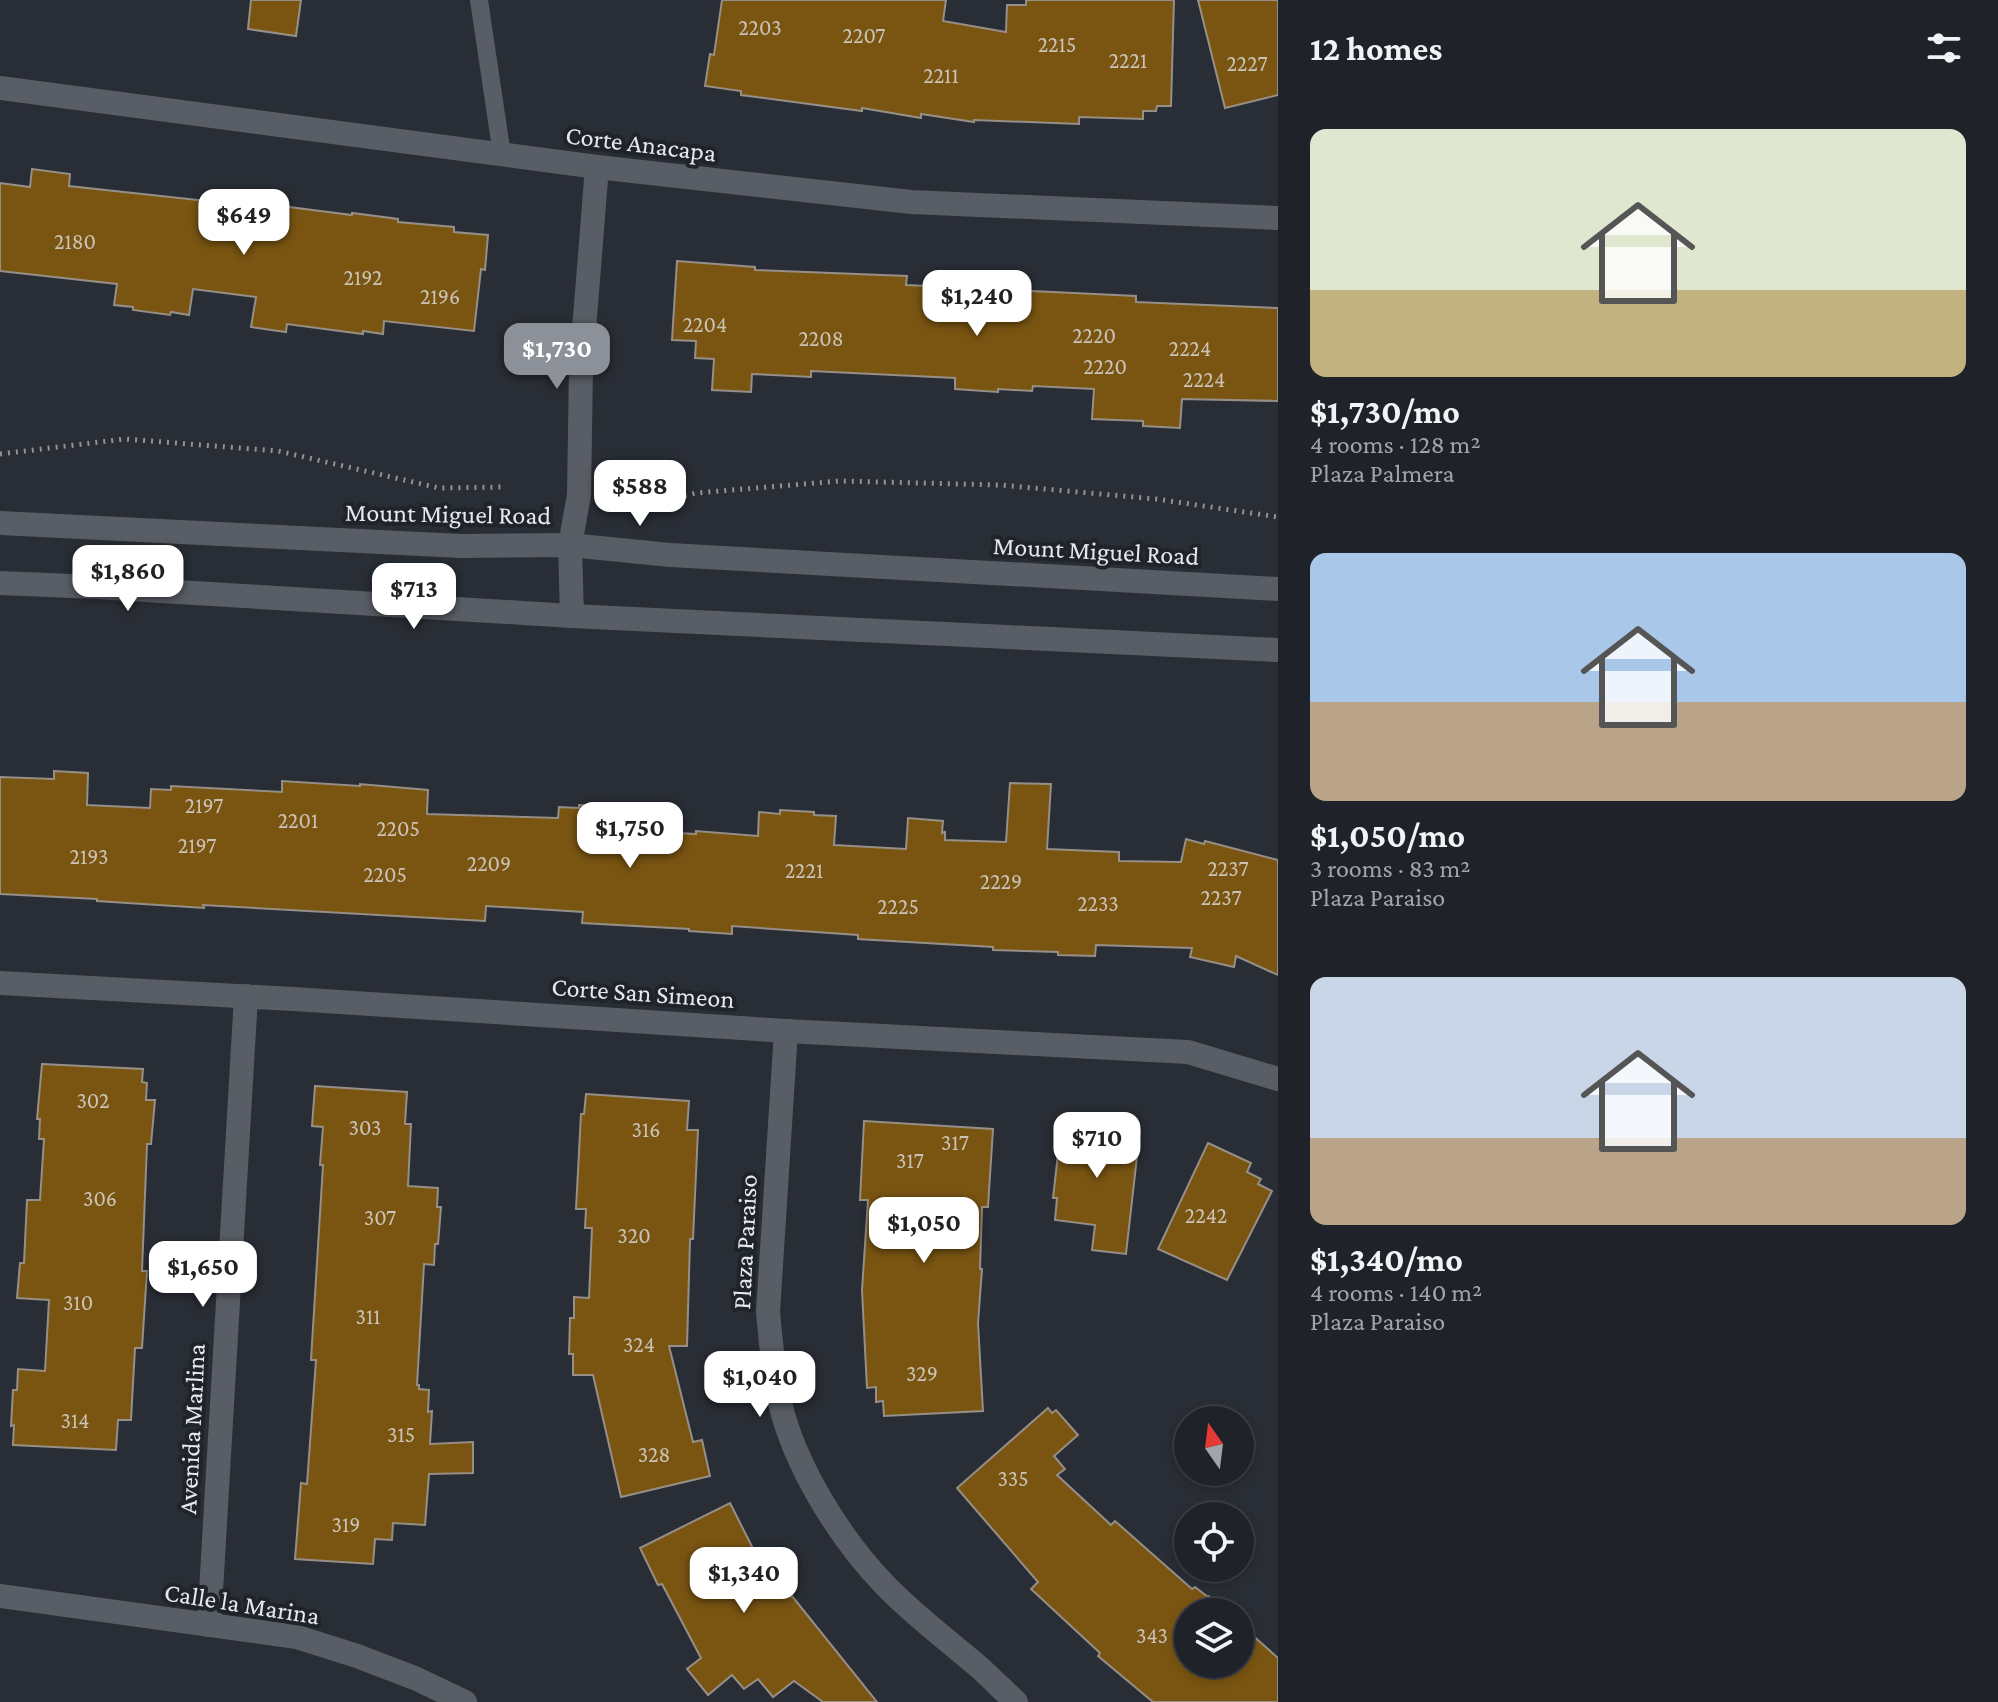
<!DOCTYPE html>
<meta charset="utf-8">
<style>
body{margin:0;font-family:"Crimson Pro",serif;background:#2c2f34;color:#f1f3f6;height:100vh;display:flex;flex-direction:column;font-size:30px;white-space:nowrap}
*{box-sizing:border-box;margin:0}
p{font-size:26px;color:#a1a4a8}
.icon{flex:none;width:44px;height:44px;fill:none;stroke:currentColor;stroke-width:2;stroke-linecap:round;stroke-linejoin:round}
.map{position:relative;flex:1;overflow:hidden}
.panel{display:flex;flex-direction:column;background:#1f2228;width:720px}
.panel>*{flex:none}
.needle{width:52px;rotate:346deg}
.tools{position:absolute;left:1174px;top:1406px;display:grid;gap:16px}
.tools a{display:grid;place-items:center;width:80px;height:80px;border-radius:50%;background:#1f2228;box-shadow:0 4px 12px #0003,0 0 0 2px #3c3f45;font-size:40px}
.price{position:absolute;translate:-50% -68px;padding:0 18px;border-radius:16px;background:#fff;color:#222;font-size:26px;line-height:52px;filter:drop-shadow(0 2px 4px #0008)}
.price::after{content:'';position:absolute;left:50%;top:48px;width:24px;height:18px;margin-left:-12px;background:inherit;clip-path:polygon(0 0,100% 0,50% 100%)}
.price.active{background:#8c9099;color:#fff}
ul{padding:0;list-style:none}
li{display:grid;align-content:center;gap:16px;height:424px;padding:0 32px}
li span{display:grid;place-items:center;height:248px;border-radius:16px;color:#555}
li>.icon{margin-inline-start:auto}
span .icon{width:144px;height:144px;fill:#fffc;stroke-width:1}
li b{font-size:34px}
h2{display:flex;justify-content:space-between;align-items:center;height:96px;padding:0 32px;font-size:34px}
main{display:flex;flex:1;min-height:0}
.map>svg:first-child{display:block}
</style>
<main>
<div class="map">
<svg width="1278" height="1702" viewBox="0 0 1278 1702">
<rect width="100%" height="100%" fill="#292d35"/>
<g fill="#7a5512" stroke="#968f87" stroke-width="2">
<polygon points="251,0 301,0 296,36 248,29"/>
<polygon points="722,0 946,0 943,21 1006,32 1007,5 1026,5 1026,0 1174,0 1171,106 1157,106 1156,111 1143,111 1143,119 1079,117 1079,124 974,120 974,122 921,114 921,118 862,108 862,111 741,95 741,91 705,86 710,54 714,55"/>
<polygon points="1198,0 1278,0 1278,95 1225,108"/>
<polygon points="32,169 70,174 69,186 225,203 226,199 352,215 352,213 398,219 398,222 454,227 454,232 488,235 485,270 481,269 474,331 384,321 383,334 363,331 363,334 287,324 286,332 251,327 256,297 193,289 189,315 171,312 170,315 133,310 133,307 114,305 117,284 0,271 0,183 30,187"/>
<polygon points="677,261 755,267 755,270 907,276 906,285 1136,296 1136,302 1278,308 1278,401 1182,399 1180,428 1143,426 1143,421 1092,419 1094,389 1033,386 1032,391 998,389 998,392 955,389 955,378 811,371 811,377 752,374 751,392 712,390 714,359 695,358 696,341 672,340"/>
<polygon points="54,771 88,773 87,805 150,808 151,789 171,790 171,786 282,792 282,781 360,786 360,784 428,790 427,814 558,818 559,807 579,808 579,805 616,807 616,810 636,811 635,831 696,834 696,831 758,836 759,812 780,814 780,810 814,812 814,815 836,816 834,845 906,849 908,818 943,821 942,833 945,832 945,840 1006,842 1010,783 1051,784 1047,849 1119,852 1119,861 1181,862 1186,839 1204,844 1205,841 1278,860 1278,975 1236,956 1234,967 1190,957 1192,948 1096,945 1095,956 1058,955 1058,952 993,950 993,947 858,939 858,935 732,926 732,934 689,931 689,929 582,923 583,912 486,906 485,921 203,905 204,908 97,901 97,899 0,894 0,777 54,779"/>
<polygon points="42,1064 143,1069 142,1082 147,1083 146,1100 155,1100 151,1144 147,1144 142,1271 147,1271 142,1348 135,1348 131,1420 118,1420 116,1450 13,1445 14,1425 11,1426 13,1390 17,1390 18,1369 45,1371 49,1300 17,1298 20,1263 24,1263 27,1200 40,1200 44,1139 39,1139 40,1119 37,1119"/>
<polygon points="315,1086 407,1092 405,1124 411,1124 408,1186 438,1188 437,1207 441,1207 438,1244 435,1244 434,1265 424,1264 417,1385 419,1385 419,1389 429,1390 428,1412 432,1411 430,1444 473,1442 473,1473 429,1474 425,1525 393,1523 392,1540 375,1539 373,1564 295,1559 301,1483 307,1484 316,1360 311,1360 323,1165 320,1165 323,1127 312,1126"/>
<polygon points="586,1094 689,1101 687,1130 698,1130 693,1239 690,1239 687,1346 669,1346 693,1442 702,1440 710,1476 621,1497 593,1375 573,1375 573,1354 569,1354 570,1318 574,1318 574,1297 589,1298 592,1228 585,1228 586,1209 576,1209 581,1114 584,1114"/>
<polygon points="1062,1119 1140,1130 1126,1254 1092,1250 1095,1225 1055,1220 1057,1198 1053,1198"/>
<polygon points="864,1121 993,1129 988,1207 982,1207 980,1269 982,1269 978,1323 983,1411 884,1416 883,1401 876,1402 876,1387 867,1388 862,1290 868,1200 860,1200"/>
<polygon points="1208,1143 1251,1163 1247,1172 1261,1179 1258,1184 1272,1191 1227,1280 1158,1249"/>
<polygon points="1048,1408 1052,1413 1056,1410 1078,1435 1054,1456 1065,1469 1057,1475 1111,1525 1115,1521 1192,1589 1195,1587 1208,1597 1209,1596 1227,1612 1188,1612 1188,1664 1240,1664 1240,1624 1278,1658 1278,1702 1153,1702 1098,1656 1100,1653 1031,1589 1038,1582 957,1488"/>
<polygon points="730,1503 777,1596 784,1590 790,1597 792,1596 877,1702 823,1702 794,1681 773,1697 758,1679 744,1689 732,1675 708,1695 687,1669 701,1658 662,1584 658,1585 640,1548"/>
</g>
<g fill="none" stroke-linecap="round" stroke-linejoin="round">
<g stroke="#90939a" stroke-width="5" stroke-dasharray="2 6" stroke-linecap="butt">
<polyline points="0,454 125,439 278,451 439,488 505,487"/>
<polyline points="638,507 696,493 840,481 1000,485 1156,499 1278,517"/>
</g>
<polyline stroke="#595e66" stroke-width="18" points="479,0 502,155"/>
<g stroke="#595e66" stroke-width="24">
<polyline points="0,88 597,167 911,202 1278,218"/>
<polyline points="572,616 570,545 579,495 581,367 597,167"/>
<polyline points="0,983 293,999 786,1031 1188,1052 1278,1079"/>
<path d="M786 1031 768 1312C771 1342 773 1373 780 1403 795 1466 839 1537 883 1583 913 1615 948 1640 980 1668 992 1679 1004 1691 1016 1702"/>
<polyline points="209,1625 246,996"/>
</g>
<g stroke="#595e66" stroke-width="24">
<polyline points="0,523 461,546 570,545 670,555 1278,589"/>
<polyline points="0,583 96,587 572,616 1278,650"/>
<polyline points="0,1596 297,1637 357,1656 417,1679 465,1702"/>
</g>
</g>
<g text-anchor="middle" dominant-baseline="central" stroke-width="8" stroke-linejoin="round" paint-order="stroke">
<g font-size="22" fill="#cac3b6">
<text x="760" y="27">2203</text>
<text x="864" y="35">2207</text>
<text x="1057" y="44">2215</text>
<text x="1128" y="60">2221</text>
<text x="1247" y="63">2227</text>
<text x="941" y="75">2211</text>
<text x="75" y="241">2180</text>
<text x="363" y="277">2192</text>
<text x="440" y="296">2196</text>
<text x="705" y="324">2204</text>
<text x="1094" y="335">2220</text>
<text x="821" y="338">2208</text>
<text x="1190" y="348">2224</text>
<text x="1105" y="366">2220</text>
<text x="1204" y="379">2224</text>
<text x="204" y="805">2197</text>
<text x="298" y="820">2201</text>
<text x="398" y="828">2205</text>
<text x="197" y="845">2197</text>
<text x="89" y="856">2193</text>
<text x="489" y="863">2209</text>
<text x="1228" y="868">2237</text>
<text x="804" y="870">2221</text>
<text x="385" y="874">2205</text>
<text x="1001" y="881">2229</text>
<text x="1221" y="897">2237</text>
<text x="1098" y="903">2233</text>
<text x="898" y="906">2225</text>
<text x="93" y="1100">302</text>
<text x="365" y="1127">303</text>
<text x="646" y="1129">316</text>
<text x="955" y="1142">317</text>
<text x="910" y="1160">317</text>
<text x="100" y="1198">306</text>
<text x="1206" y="1215">2242</text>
<text x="380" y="1217">307</text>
<text x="634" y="1235">320</text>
<text x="78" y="1302">310</text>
<text x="368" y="1316">311</text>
<text x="639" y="1344">324</text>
<text x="922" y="1373">329</text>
<text x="75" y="1420">314</text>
<text x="401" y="1434">315</text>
<text x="654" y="1454">328</text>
<text x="1013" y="1478">335</text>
<text x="346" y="1524">319</text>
<text x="1152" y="1635">343</text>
</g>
<g font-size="26" fill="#e5e8ed" stroke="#1f242b">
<text transform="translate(641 144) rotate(7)">Corte Anacapa</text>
<text transform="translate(448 514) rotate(1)">Mount Miguel Road</text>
<text transform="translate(1096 551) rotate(3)">Mount Miguel Road</text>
<text transform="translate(643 993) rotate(4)">Corte San Simeon</text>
<text transform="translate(745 1242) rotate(-87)">Plaza Paraiso</text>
<text transform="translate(192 1429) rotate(-87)">Avenida Marlina</text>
<text transform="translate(242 1604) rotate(9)">Calle la Marina</text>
</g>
</g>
</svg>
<div class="tools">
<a><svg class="needle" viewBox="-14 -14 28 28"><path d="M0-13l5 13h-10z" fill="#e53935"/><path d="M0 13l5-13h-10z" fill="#a1a4a8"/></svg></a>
<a><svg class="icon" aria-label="locate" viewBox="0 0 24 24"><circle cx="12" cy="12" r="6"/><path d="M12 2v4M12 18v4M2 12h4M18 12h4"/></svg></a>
<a><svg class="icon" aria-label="layers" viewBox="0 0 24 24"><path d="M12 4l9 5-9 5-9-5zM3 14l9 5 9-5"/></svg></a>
</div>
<b class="price" style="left:244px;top:257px">$649</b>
<b class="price" style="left:977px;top:338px">$1,240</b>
<b class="price active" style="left:557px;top:391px">$1,730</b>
<b class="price" style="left:640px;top:528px">$588</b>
<b class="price" style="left:128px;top:613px">$1,860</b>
<b class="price" style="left:414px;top:631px">$713</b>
<b class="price" style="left:630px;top:870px">$1,750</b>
<b class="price" style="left:1097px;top:1180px">$710</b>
<b class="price" style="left:924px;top:1265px">$1,050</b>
<b class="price" style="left:203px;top:1309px">$1,650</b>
<b class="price" style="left:760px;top:1419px">$1,040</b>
<b class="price" style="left:744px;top:1615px">$1,340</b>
</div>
<section class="panel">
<h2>12 homes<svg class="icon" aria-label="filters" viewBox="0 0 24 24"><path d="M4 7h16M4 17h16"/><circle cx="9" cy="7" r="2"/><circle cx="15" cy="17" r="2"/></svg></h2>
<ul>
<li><span style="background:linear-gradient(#dfe7d0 65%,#c2b280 0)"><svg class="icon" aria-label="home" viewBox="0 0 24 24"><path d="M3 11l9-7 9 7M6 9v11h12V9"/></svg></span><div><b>$1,730/mo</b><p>4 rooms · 128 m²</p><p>Plaza Palmera</p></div></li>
<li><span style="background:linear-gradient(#a9c7e8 60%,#b9a48a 0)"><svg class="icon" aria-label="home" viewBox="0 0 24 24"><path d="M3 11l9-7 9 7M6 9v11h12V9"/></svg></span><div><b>$1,050/mo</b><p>3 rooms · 83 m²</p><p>Plaza Paraiso</p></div></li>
<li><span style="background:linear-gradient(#c9d6e8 65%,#b9a48a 0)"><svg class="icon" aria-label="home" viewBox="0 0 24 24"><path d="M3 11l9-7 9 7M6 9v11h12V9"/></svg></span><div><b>$1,340/mo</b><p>4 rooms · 140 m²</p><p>Plaza Paraiso</p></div></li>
</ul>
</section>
</main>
